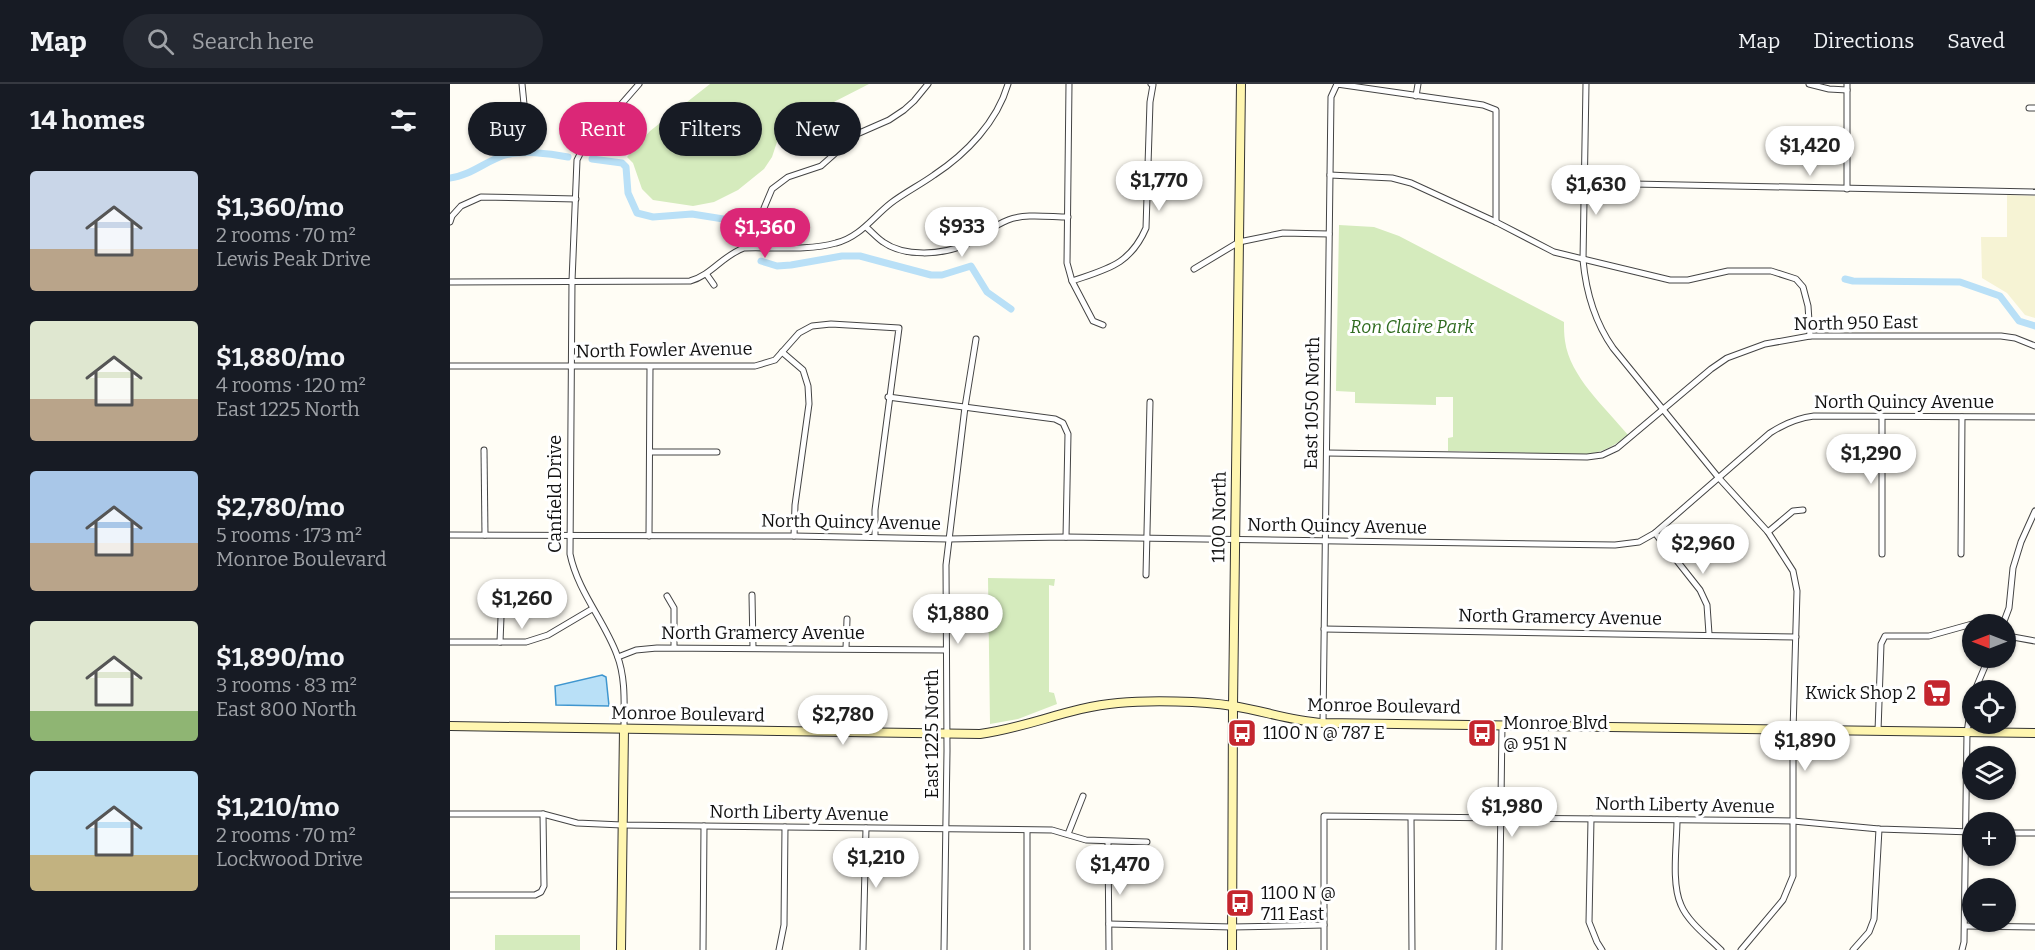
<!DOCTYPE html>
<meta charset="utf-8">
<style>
body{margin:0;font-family:Bitter,serif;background:#242831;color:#f1f3f6;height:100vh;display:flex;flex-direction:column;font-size:22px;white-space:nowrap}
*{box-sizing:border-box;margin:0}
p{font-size:20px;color:#9ea1a6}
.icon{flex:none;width:33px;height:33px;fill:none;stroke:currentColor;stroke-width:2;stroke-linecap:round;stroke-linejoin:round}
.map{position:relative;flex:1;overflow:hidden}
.details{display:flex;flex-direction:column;background:#171b24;width:450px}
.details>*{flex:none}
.guide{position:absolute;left:18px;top:18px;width:570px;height:54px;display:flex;gap:12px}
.needle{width:39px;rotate:270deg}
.buttons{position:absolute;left:1512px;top:530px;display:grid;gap:12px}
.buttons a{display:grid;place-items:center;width:54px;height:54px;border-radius:50%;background:#171b24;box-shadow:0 2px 4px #0004;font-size:30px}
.price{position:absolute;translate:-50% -51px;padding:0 14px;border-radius:21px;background:#fff;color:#222;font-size:20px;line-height:39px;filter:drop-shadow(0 2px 3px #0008)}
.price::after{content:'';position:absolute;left:50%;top:36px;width:18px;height:14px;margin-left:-9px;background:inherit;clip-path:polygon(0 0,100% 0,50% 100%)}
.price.on{background:#db2777;color:#fff}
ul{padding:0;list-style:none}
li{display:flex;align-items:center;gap:18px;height:150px;padding:0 30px}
li span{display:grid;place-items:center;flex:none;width:168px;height:120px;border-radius:6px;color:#555}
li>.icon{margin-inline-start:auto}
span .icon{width:72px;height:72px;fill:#fffc;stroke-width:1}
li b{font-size:26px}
h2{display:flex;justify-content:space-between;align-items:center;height:72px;padding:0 30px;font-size:26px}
.tag{padding:0 21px;border-radius:27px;background:#171b24;box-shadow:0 2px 4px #0004;font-size:21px;line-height:54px}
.tag.on{background:#db2777;color:#fff}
header{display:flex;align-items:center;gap:36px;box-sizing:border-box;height:84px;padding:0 30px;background:#171b24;border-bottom:2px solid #363941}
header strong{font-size:28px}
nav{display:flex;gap:33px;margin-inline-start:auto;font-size:21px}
.search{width:420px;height:54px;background:#242831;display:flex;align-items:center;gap:15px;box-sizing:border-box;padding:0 21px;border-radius:33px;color:#9ea1a6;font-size:22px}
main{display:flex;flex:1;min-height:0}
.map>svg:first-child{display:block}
</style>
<header>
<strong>Map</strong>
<div class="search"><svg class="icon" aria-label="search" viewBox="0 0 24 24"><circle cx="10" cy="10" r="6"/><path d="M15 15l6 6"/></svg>Search here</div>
<nav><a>Map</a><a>Directions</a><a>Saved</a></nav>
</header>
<main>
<section class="details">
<h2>14 homes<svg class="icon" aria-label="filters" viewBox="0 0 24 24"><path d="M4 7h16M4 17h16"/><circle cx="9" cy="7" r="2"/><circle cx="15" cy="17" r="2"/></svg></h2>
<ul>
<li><span style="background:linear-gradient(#c9d6e8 65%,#b9a48a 0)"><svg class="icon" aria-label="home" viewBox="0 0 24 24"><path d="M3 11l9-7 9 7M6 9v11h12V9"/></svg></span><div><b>$1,360/mo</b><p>2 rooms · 70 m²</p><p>Lewis Peak Drive</p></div></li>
<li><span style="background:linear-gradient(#dfe7d0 65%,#b9a48a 0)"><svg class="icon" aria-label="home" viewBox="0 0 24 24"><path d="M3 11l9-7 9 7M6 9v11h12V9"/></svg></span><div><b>$1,880/mo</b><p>4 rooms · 120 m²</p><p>East 1225 North</p></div></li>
<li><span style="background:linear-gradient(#a9c7e8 60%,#b9a48a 0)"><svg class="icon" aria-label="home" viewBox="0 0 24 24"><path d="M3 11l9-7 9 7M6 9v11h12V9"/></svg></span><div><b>$2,780/mo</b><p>5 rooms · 173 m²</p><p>Monroe Boulevard</p></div></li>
<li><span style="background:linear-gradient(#dfe7d0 75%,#8fb573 0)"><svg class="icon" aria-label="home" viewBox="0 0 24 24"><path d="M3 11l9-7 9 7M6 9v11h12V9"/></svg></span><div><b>$1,890/mo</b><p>3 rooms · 83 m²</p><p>East 800 North</p></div></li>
<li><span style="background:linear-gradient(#bfe0f5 70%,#c2b280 0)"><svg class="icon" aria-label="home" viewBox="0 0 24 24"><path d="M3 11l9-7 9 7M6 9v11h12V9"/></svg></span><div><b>$1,210/mo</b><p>2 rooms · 70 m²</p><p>Lockwood Drive</p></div></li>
</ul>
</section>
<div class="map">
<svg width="1585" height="866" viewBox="0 0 1585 866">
<rect width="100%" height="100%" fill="#fffdf5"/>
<polygon fill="#f6f3d4" points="1557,111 1585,112 1585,234 1575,231 1557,209 1532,194 1531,153 1557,153"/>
<g fill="#d5ebbd">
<polygon points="260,0 419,0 374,23 327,58 322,73 314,85 288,106 264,118 243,122 203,116 192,105 183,79 177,73 200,47"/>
<path d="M889 141 924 143 949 152 1114 238C1114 244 1114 251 1115 257 1120 293 1155 323 1178 351 1165 361 1154 368 1138 370L998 367V354L1003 353V313H986V321L905 319V308L886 307Z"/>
<polygon points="538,494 605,495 604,502 599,501 599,608 604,609 607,620 568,635 540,640"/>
<rect x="45" y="851" width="85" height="15"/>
</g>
<polygon fill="#b9e0f7" stroke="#3f96cf" stroke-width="1.5" points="152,591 156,593 159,622 106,621 105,602"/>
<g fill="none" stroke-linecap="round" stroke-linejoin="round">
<g stroke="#b9e0f7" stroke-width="7">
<polyline points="142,75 172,79 176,83 178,109 187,129 203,133 242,130 286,137 294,152"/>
<path d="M0 94C19 92 35 78 52 72 71 66 99 69 118 73"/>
<polyline points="311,177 327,182 341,181 392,172 410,172 481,191 492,191 521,182 537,208 561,225"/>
<polyline points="1395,195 1403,197 1510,198 1550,212 1569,237 1585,242"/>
</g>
<g stroke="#444" stroke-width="7">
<g id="street">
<polyline points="72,0 74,20"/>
<polyline points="619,0 617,179 622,197 643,237 653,241"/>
<path d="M1136 0 1133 176C1136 208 1144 237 1163 264L1268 393 1318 448 1343 487 1347 507 1343 647V792L1333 816 1291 866"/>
<polyline points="1359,0 1379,5 1397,6"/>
<polyline points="1397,0 1397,105"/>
<polyline points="966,12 968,0"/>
<polyline points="1579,24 1585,24"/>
<polyline points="880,91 942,94 961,99 1046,138 1104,168 1220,196 1238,196 1278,187 1321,187 1346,195 1353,203 1358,222 1360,252"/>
<polyline points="1134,99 1585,108"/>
<polyline points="0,138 2,132 11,122 31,113 126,115"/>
<path d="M416 143C422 148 427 154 433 158 454 173 492 171 514 161 529 155 542 142 558 136 575 129 600 133 618 133"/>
<polyline points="315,163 314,124 322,105 338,93 371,82 407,50 439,36 454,26 464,17 478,0"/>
<polyline points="744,185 789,158 833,149 879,150"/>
<polyline points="257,191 264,201"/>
<path d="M622 197C657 185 680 181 696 144L700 18 703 1 701 0"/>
<path d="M0 198 240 197C262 191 273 171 294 164 324 163 357 167 386 159 410 153 423 133 441 119 454 109 470 101 484 91 516 70 547 38 558 0"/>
<polyline points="332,268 353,286 358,302 359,320 345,421 344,452"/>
<polyline points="0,282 305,282 325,276 349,249 362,242 381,240 449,244 425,426 425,453"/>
<polyline points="438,313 605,335 613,339 618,350 616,453"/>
<polyline points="34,366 35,451"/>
<polyline points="200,368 267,368"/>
<polyline points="877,369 1137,373 1152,371 1167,364 1261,285 1277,274 1315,260 1360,252 1551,252 1565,254 1585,262"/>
<polyline points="1318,448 1343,427 1353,426"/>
<polyline points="1205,449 1250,506 1257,521 1259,550"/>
<path d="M0 451 344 452 498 455 616 453 1165 461 1189 458 1205 449 1320 349C1334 340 1347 334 1364 332L1585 333"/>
<polyline points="199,452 200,283"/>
<polyline points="1432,470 1432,332"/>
<polyline points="1511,470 1512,333"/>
<polyline points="696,491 700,318"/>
<polyline points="302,511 303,564"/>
<polyline points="217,512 224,524 224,563"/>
<polyline points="1553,540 1559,524 1563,484 1571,458 1585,427"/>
<polyline points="874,545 1346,553"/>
<polyline points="1556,550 1563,553 1585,557"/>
<polyline points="0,558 76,558 98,551 142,525"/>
<polyline points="50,558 51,533"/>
<polyline points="396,564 397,535"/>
<polyline points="168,573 186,566 207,564 496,566"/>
<polyline points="1525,606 1539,573"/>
<polyline points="873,639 881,13 887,0 1033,21 1046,26 1046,138"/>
<path d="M174 645C174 621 176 594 167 571 154 536 128 508 120 470L122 197 127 76 133 64 189 0"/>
<polyline points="1428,647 1431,560 1435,552 1479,552 1522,540"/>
<polyline points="0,730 93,730 127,739 172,741 602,746 636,756 697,758"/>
<polyline points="961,734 962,866"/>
<polyline points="1141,735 1139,838 1147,858 1152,866"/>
<path d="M1227 736C1227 760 1221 799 1231 821 1238 838 1258 853 1271 866"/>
<polyline points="1556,749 1585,749"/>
<polyline points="618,750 633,712"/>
<polyline points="658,758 659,866"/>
<polyline points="0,811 85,811 91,808 94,802 93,730"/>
<polyline points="659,840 782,843 874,841"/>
<polyline points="1515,842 1585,843"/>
<polyline points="253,866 254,742"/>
<polyline points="329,866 334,841 335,743"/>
<polyline points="413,866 416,744"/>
<polyline points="494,866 497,667 496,481 515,323 526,255"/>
<polyline points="577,866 577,747"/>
<polyline points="874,866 874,732 1343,737 1429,745 1522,748"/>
<polyline points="1049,866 1052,641"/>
<polyline points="1403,866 1419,848 1424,835 1429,745"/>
<polyline points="1512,866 1514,858 1517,649 1522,613"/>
</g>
</g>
<g stroke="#333" stroke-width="10">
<g id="secondary">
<path d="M0 642 530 650C577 644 620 623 668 619 700 616 752 617 783 622 814 627 842 637 873 639L1585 649"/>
<polyline points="171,866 174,645"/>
<polyline points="782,866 783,622 791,0"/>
</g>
</g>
<use href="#street" stroke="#fff" stroke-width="5"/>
<use href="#secondary" stroke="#fff6b0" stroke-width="8"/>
</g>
<defs>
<g id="supermarket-square" transform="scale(1.5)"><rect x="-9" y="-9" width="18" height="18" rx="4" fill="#c4262e" stroke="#fff"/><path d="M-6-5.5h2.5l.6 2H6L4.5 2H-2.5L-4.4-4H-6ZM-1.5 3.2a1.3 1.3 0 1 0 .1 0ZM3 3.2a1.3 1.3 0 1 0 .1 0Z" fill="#fff"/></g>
<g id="bus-square" transform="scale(1.5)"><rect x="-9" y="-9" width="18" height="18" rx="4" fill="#c4262e" stroke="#fff"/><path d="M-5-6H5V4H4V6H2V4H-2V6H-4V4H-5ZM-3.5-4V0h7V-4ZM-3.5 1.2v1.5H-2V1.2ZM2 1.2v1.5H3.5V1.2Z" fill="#fff"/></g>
</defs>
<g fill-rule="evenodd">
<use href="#supermarket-square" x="1487" y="609"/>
<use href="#bus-square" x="792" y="649"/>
<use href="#bus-square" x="1032" y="649"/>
<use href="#bus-square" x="790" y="819"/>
</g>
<g text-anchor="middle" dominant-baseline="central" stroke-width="6" stroke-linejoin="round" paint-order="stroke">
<g font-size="18" fill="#111" stroke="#fff">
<text transform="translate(1406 239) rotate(-1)">North 950 East</text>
<text transform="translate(214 266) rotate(-1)">North Fowler Avenue</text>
<text x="1454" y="318">North Quincy Avenue</text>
<text transform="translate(862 319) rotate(-89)">East 1050 North</text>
<text transform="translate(105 410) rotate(-90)">Canfield Drive</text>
<text transform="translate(769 433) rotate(-89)">1100 North</text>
<text transform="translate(401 438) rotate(1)">North Quincy Avenue</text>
<text transform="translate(887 442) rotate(1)">North Quincy Avenue</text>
<text transform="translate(1110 533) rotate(1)">North Gramercy Avenue</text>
<text x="313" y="549">North Gramercy Avenue</text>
<text transform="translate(934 622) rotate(1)">Monroe Boulevard</text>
<text transform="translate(238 630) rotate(1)">Monroe Boulevard</text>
<text transform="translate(482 650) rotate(-90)">East 1225 North</text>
<text transform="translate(1235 721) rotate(1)">North Liberty Avenue</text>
<text transform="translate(349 729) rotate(1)">North Liberty Avenue</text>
</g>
<g font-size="18" font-style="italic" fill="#2f6b1f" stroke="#fff">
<text x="962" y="243">Ron Claire Park</text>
</g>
<g font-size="18" fill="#111" stroke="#fff" text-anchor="start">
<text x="1466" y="609" text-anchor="end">Kwick Shop 2</text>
<text x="1053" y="639">Monroe Blvd<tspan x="1053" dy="21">@ 951 N</tspan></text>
<text x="813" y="649">1100 N @ 787 E</text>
<text x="811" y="809">1100 N @<tspan x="811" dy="21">711 East</tspan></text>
</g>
</g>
</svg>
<div class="buttons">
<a><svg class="needle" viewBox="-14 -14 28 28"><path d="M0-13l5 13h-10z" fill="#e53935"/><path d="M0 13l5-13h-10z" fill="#9ea1a6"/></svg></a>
<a><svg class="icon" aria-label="locate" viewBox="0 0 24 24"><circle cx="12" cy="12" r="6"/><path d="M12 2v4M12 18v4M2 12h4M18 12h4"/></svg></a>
<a><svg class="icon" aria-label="layers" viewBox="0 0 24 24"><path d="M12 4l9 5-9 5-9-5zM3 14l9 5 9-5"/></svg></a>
<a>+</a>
<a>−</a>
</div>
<b class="price" style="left:1360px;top:93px">$1,420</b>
<b class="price" style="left:709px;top:128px">$1,770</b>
<b class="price" style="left:1146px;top:132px">$1,630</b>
<b class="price" style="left:512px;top:174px">$933</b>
<b class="price on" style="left:315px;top:175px">$1,360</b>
<b class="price" style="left:1421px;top:401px">$1,290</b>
<b class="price" style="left:1253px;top:491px">$2,960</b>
<b class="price" style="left:72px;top:546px">$1,260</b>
<b class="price" style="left:508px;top:561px">$1,880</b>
<b class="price" style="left:393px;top:662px">$2,780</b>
<b class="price" style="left:1355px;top:688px">$1,890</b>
<b class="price" style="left:1062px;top:754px">$1,980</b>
<b class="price" style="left:426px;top:805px">$1,210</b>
<b class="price" style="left:670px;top:812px">$1,470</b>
<div class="guide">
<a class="tag">Buy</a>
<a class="tag on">Rent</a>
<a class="tag">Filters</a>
<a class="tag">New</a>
</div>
</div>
</main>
